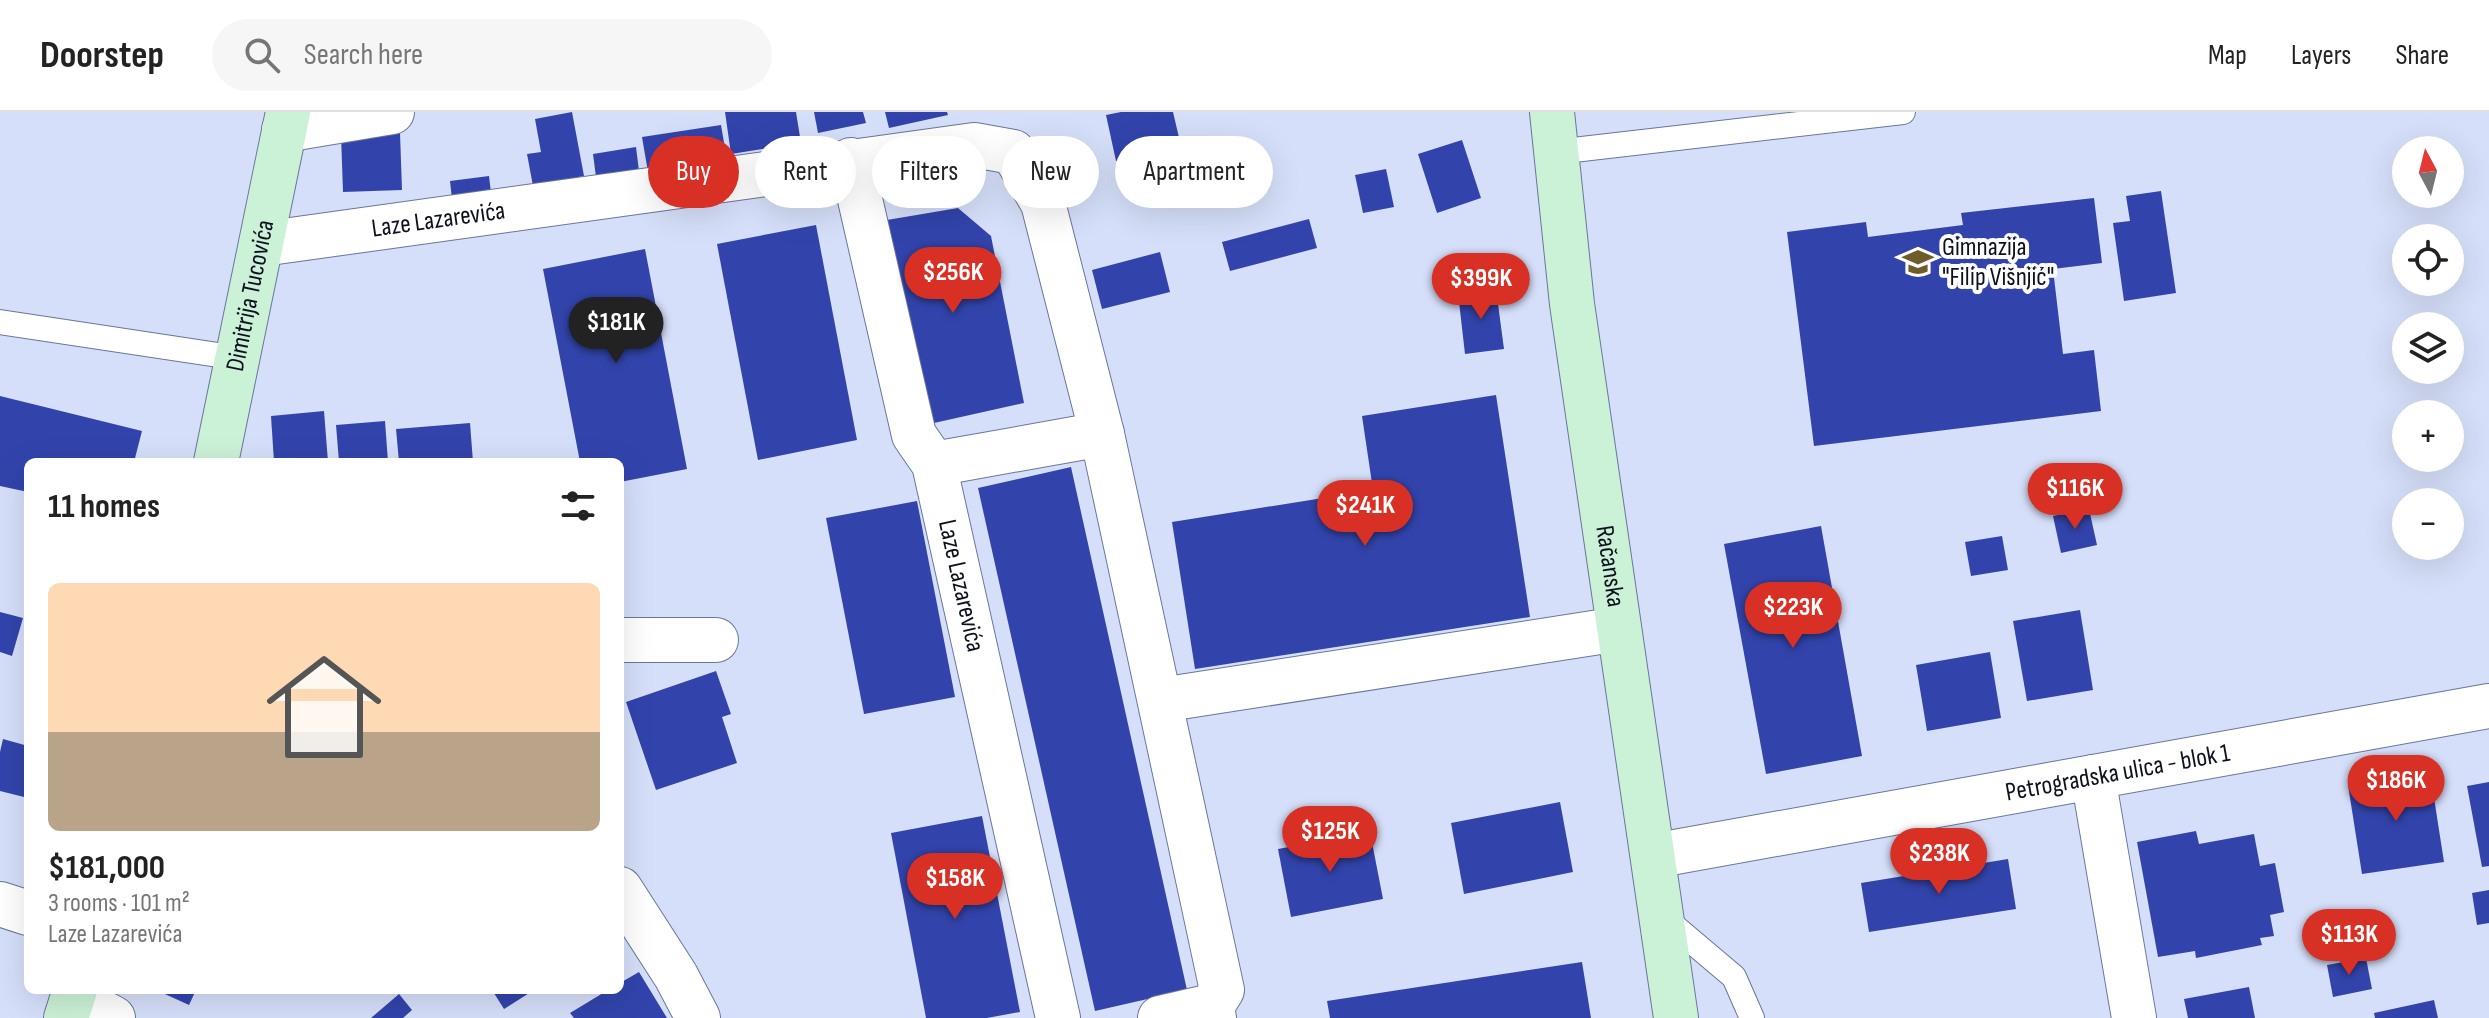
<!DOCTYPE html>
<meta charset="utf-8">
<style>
body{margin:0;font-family:"Sofia Sans Condensed",sans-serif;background:#f6f6f6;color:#222;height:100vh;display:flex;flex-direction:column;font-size:30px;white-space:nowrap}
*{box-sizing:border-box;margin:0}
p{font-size:26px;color:#767676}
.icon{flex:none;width:44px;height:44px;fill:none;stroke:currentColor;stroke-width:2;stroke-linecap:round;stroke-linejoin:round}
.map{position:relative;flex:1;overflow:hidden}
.sheet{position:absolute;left:24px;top:346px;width:600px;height:536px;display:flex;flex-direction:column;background:#fff;border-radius:12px;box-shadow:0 8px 32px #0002}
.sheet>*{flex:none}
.guide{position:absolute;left:648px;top:24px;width:760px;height:72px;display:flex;gap:16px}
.needle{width:52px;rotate:353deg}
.fabs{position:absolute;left:2392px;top:24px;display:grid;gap:16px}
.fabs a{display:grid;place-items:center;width:72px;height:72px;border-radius:50%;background:#fff;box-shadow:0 8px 32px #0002;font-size:40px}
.price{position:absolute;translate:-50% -68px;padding:0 18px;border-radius:28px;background:#d93025;color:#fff;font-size:26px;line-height:52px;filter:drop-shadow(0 2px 4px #0008)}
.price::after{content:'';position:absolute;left:50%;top:48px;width:24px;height:18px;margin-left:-12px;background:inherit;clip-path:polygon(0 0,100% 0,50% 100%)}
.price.on{background:#222;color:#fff}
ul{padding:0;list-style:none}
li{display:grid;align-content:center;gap:16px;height:424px;padding:0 24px}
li+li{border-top:2px solid #e0e0e0}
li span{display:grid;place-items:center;height:248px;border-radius:12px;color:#555}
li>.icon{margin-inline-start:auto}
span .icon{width:144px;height:144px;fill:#fffc;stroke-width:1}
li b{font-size:34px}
h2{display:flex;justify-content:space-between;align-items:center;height:96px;padding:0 24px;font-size:34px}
.pill{padding:0 28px;border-radius:36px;background:#fff;box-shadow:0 8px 32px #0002;font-size:28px;line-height:72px}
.pill.on{background:#d93025;color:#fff}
header{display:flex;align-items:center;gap:48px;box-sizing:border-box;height:112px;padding:0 40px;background:#fff;border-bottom:2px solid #e0e0e0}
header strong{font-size:38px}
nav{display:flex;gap:44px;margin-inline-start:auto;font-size:28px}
.search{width:560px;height:72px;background:#f6f6f6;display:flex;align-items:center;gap:20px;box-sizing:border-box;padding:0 28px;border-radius:44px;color:#767676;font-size:30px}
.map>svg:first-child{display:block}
</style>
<header>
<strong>Doorstep</strong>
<div class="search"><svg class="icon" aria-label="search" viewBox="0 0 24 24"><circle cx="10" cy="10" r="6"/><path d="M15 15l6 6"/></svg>Search here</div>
<nav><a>Map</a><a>Layers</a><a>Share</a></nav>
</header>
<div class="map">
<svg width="2489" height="906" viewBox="0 0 2489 906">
<rect width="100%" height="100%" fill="#d6dff9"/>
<g fill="#3244ac">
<polygon points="572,0 584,64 533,74 527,42 541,40 535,7"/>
<polygon points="725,0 796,0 801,31 731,42"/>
<polygon points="814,0 863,0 866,11 818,21"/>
<polygon points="885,0 947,0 948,3 889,16"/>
<polygon points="1121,0 1173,0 1181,34 1116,49 1106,3"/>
<polygon points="721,13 727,48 648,60 642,25"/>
<polygon points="400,21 402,78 343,80 341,23"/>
<polygon points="1462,28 1481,86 1437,101 1418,42"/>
<polygon points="636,35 639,59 596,65 593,42"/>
<polygon points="1386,57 1394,95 1363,101 1355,63"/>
<polygon points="489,64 491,81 452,87 450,69"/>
<polygon points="2161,79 2176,181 2124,189 2113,111 2130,109 2126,84"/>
<polygon points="2094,86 2102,151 2053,157 2063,242 2094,238 2101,299 1814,334 1787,120 1866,110 1868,125 1963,113 1961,101"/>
<polygon points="958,96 991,124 1024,291 925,313 881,109"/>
<polygon points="1309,107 1317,136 1230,159 1222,130"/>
<polygon points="816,113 857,328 758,348 717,132"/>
<polygon points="645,137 687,357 620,370 620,350 580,350 543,157"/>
<polygon points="1160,140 1170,180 1102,197 1092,158"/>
<polygon points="1496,177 1504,237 1465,242 1458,181"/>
<polygon points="1496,283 1530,505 1195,557 1172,410 1373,378 1362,304"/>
<polygon points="0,284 142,319 134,350 28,350 28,380 0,374"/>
<polygon points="324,299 328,350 274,350 271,304"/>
<polygon points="385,309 388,350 339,350 336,313"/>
<polygon points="470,311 473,350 399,350 396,317"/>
<polygon points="1071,355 1187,878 1095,899 978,376"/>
<polygon points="917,389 955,585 864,602 826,406"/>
<polygon points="2089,397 2097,433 2061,441 2053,404"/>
<polygon points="1821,414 1862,644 1766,662 1724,432"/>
<polygon points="2002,424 2008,458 1971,464 1965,430"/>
<polygon points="2080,498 2093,578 2027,589 2013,509"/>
<polygon points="0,500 23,506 12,544 0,540"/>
<polygon points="1990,540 2001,606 1927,619 1916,553"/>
<polygon points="716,559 731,602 722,605 737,651 656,678 626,590"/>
<polygon points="3,627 28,634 28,686 0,679 0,640"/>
<polygon points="2430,660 2444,750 2362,762 2348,673"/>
<polygon points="2489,670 2489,754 2482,755 2467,674"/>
<polygon points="1560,690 1573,760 1464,782 1451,711"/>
<polygon points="982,704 1020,900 987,906 926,906 891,721"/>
<polygon points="2196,719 2199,732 2254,722 2260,754 2275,751 2284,800 2270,803 2274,824 2260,826 2262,833 2196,846 2195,839 2158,845 2137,730"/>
<polygon points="1370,720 1383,787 1291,805 1278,737"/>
<polygon points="2008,747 2016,797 1869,820 1861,771"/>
<polygon points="2489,778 2489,811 2477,813 2472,781"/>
<polygon points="2366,846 2372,877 2333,885 2327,853"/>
<polygon points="1582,850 1591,906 1330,906 1327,889"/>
<polygon points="639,860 667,906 574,906 570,901 608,878 620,878 620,871"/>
<polygon points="2249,875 2255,906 2188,906 2184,887"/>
<polygon points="156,878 196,878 189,893"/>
<polygon points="492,878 534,878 504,897"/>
<polygon points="399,882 412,898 403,906 371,906"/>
<polygon points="2434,888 2438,906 2375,906 2374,901"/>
</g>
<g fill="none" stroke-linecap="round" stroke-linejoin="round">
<g stroke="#69769b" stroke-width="26">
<g id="lane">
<polyline points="1556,40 1903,0"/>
<polyline points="0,210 238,246"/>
<polyline points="1663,805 1734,865 1752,906"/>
</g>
</g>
<g stroke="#69769b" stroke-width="46">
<g id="street">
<polyline points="284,18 392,0"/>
<path id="s1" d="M851 48 914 323 934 352 1058 906"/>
<path id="s2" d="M262 132 974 33 1013 40 1043 91 1102 322 1222 878 1212 894 1214 906"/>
<polyline points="934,352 1102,322"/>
<polyline points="620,528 716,528"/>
<polyline points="1161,588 1619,517"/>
<polyline points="2093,665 2134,906"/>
<path id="s3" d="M1653 744 2489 594"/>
<polyline points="620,777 676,864 698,906"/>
<polyline points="0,792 28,801"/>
<polyline points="73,885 113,906"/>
<polyline points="1160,906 1212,894"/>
</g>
</g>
<g stroke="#69769b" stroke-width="46">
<g id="secondary">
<path id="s4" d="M1552 0 1572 192 1676 906"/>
<path id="s5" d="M216 350 288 0"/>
<polyline points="66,906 75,878"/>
</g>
</g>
<use href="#lane" stroke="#fff" stroke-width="24"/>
<use href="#street" stroke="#fff" stroke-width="44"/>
<use href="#secondary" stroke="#cbf1d6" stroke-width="44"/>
</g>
<defs>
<g id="school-bare" transform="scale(2.4)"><path d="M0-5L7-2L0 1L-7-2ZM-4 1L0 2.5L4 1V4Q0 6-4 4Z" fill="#6e5d2b" stroke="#fff" stroke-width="2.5" paint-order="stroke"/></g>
</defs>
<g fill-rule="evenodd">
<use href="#school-bare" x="1918" y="150"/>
</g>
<g text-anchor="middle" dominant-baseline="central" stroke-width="8" stroke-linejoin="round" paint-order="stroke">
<g font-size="26" fill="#0c101f" stroke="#fff">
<text stroke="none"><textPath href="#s2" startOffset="178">Laze Lazarevića</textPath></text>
<text stroke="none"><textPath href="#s5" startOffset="170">Dimitrija Tucovića</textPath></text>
<text stroke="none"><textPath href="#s4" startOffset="458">Račanska</textPath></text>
<text stroke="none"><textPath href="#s1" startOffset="442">Laze Lazarevića</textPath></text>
<text stroke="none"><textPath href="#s3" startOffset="472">Petrogradska ulica - blok 1</textPath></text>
</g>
<g font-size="26" fill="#0c101f" stroke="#fff" text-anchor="start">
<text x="1942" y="135">Gimnazija<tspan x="1942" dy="30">"Filip Višnjić"</tspan></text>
</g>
</g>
</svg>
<div class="fabs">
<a><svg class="needle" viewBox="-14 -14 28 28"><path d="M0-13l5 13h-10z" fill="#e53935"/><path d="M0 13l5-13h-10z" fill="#767676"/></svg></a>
<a><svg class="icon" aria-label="locate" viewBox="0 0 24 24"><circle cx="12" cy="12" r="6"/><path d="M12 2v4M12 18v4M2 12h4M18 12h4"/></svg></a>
<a><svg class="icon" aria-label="layers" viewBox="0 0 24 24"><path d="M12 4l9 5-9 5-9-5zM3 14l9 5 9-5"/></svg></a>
<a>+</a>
<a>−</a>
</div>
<b class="price" style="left:953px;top:203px">$256K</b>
<b class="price" style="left:1481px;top:209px">$399K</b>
<b class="price on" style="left:616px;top:253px">$181K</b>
<b class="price" style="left:2075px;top:419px">$116K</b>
<b class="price" style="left:1365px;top:436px">$241K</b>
<b class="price" style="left:1793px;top:538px">$223K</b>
<b class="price" style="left:2396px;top:711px">$186K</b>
<b class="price" style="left:1330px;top:762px">$125K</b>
<b class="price" style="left:1939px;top:784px">$238K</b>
<b class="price" style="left:955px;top:809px">$158K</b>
<b class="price" style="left:2349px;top:865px">$113K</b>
<div class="guide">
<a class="pill on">Buy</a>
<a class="pill">Rent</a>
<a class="pill">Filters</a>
<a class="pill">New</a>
<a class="pill">Apartment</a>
</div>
<section class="sheet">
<h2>11 homes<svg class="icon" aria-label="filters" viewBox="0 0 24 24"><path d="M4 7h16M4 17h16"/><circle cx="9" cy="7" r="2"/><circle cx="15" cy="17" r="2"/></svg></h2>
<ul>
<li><span style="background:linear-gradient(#ffd9b3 60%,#b9a48a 0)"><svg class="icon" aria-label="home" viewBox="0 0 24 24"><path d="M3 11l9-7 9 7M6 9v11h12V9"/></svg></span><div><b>$181,000</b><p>3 rooms · 101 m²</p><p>Laze Lazarevića</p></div></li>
</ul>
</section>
</div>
